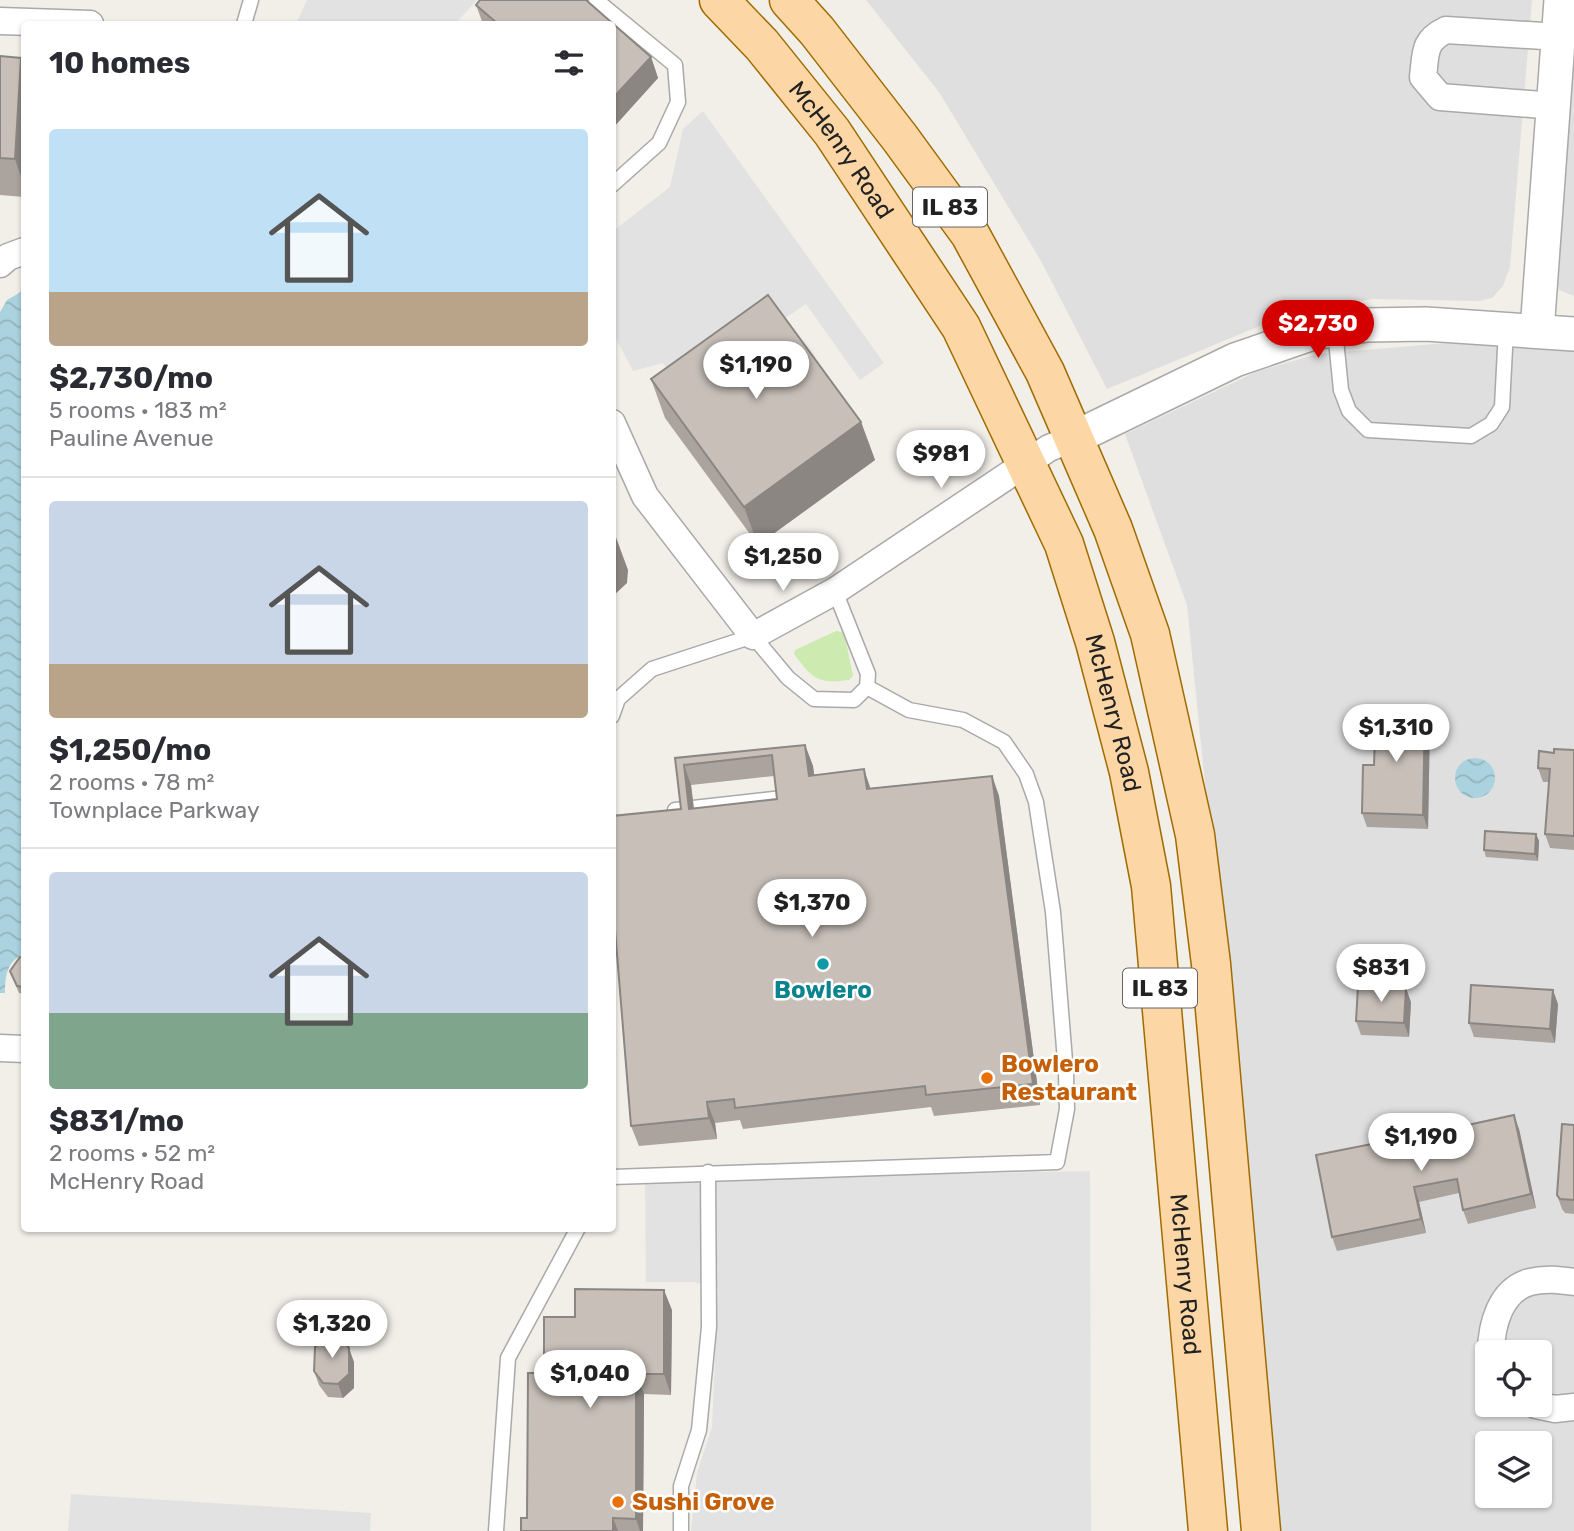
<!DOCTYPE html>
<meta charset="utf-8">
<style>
body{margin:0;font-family:Rubik,sans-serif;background:#f7f7f7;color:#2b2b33;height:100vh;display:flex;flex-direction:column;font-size:26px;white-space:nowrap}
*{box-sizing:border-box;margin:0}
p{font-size:23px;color:#7c7c81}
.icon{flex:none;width:38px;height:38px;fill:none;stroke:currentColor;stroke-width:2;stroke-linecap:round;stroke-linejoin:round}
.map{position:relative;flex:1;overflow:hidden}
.details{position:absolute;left:21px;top:21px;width:595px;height:1211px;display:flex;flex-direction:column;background:#fff;border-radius:7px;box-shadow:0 2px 5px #0004}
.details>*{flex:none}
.controls{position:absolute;left:1475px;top:1340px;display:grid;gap:14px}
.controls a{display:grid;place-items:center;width:77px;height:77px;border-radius:7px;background:#fff;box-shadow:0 2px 5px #0004;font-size:35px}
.price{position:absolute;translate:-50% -60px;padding:0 16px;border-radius:24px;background:#fff;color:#222;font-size:23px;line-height:46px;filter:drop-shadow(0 2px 4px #0008)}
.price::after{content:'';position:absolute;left:50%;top:42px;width:21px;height:16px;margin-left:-10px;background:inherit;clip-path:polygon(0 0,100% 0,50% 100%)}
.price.selected{background:#d40000;color:#fff}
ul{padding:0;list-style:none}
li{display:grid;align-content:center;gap:14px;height:371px;padding:0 28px}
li+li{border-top:2px solid #e1e1e2}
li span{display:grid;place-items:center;height:217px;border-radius:7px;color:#555}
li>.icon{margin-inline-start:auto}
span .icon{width:126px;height:126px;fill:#fffc;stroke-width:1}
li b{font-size:30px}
h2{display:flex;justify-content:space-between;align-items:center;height:84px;padding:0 28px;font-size:30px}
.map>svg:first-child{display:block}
</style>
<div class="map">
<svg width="1574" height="1531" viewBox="0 0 1574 1531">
<defs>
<pattern id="water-waves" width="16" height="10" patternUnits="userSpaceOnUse" patternTransform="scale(1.75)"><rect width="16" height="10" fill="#aad3df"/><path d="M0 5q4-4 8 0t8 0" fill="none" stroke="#92b5bf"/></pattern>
</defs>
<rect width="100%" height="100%" fill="#f2efe9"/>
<g fill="#e0dfdf" fill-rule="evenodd">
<polygon points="866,0 1532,0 1510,267 1503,286 1492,298 1479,301 1373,299 1289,314 1107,389 1041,261 939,92"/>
<polygon points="1574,53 1574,296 1559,290 1556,271"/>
<path d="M1446 343 1574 351V1531H1274L1233 1063 1187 605 1125 434 1258 371 1318 354ZM1488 1353H1540V1405H1488ZM1488 1444H1540V1496H1488Z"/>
</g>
<path fill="#cdebb0" d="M836 631 842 632 845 636 853 676 849 680C817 684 813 679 794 654L795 650Z"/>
<g fill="#e2e2e2">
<polygon points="307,0 477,0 455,24 427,24 424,22 421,24 296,24"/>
<polygon points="703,111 884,363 860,380 806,304 679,390 663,363 633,371 613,333 613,231 670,187 683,129"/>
<polygon points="1090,1171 1091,1531 691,1531 697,1473 712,1427 718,1288 693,1282 646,1282 645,1180"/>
<polygon points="71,1494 371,1513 370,1531 68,1531"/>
</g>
<g fill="url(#water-waves)">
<path d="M24 290V954C7 961 5 976 5 993H0V312L7 300Z"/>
<circle cx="1475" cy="778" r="20"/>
</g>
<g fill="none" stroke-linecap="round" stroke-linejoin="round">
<g stroke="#a9a9a9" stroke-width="17">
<g id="service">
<polyline points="596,0 675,65 678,102 659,143 612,185"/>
<polyline points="244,24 251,0"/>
<polyline points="1335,330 1341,390 1349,411 1368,430 1471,436 1491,424 1502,407 1506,329"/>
<polyline points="612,716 618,699 652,669 753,636 788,678 814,699 854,700 867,687 868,674 835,591"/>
<polyline points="675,810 782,798"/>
<polyline points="612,1177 1057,1162 1067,1109 1066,1073 1053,912 1036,802 1026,774 1004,742 963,720 909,710 867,687"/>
<polyline points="496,1531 508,1358 578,1228"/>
<polyline points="681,1531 681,1486 699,1430 709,1327 708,1172"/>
</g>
</g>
<g stroke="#a9a9a9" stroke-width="29">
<g id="minor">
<polyline points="0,21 90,24"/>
<path d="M1555 106 1440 97 1423 77C1426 53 1423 41 1446 30L1559 37"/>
<polyline points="0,264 8,257 24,251"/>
<polyline points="612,423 645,496 753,636 835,591 1049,448 1074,438"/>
<polyline points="0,1048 24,1049"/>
<path d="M1491 1353C1491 1326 1500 1290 1530 1282 1545 1278 1560 1280 1574 1282"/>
<polyline points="1536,1405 1555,1409 1574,1407"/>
</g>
</g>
<g stroke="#a9a9a9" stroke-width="36">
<g id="tertiary">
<polyline points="1537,331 1561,0"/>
<polyline points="1074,438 1235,360 1313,333 1367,325 1426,324 1574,334"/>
</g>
</g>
<g stroke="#a06b00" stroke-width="41">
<g id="primary">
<path id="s1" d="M719 0 762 45 832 132 961 327 1064 544 1095 642 1129 772 1151 886 1208 1531"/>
<polyline points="789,0 817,31 900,138 970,234 1045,372 1113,529 1150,634 1195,835 1211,964 1261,1531"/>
</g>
</g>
<use href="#service" stroke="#fff" stroke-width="14"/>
<use href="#minor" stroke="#fff" stroke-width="26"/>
<use href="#tertiary" stroke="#fff" stroke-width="33"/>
<use href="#primary" stroke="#fcd6a4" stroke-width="38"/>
</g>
<g fill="#aba49e" fill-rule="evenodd">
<polygon points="480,0 586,0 651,57 658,78 612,129 612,24 483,24 476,5"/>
<polygon points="0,56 21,58 24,67 24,197 0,195"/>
<polygon points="651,379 861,422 875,460 758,545 665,418"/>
<polygon points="1430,722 1428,829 1367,827 1362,813 1374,765"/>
<path d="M805 745 813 766 814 776 871 788 992 776 999 796 1040 1105 934 1116 931 1107 743 1129 740 1120 715 1123 717 1139 639 1146 631 1126 681 809 675 758ZM774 776 777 799 694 808 691 785Z"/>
<polygon points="1574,750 1574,850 1550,848 1545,834 1549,782 1543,782 1538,768 1554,753"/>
<polygon points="1536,834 1539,841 1538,861 1486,857 1484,850"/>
<polygon points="24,958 24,994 19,993 10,971"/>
<polygon points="1411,1002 1409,1037 1361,1035 1356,1021"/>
<polygon points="1558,1004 1555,1043 1474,1037 1469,1023"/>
<polygon points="1574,1125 1574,1214 1565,1213 1562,1209 1557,1195"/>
<polygon points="1463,1126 1519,1129 1536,1208 1468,1224 1463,1210 1459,1193 1419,1202 1426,1233 1337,1251 1332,1237 1414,1136"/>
<polygon points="672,1310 671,1395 644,1394 643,1531 521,1531 527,1518 544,1373 575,1317"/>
<polygon points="354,1362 354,1388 343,1398 328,1397 319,1385 314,1371"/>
</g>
<g fill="#8b8681">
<polygon points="651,57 658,78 612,129 612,99"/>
<polygon points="21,58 24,67 24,186 15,159"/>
<polygon points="861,422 875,460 758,545 744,507"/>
<polygon points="614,532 628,570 627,583 612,597"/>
<polygon points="1425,708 1430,722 1428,829 1423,815"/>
<polygon points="805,745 813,766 817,797 809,776"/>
<polygon points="684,765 691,785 696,830 689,809"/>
<polygon points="864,769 871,790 867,789"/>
<polygon points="992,776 999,796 1040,1105 1033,1084"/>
<polygon points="1536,834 1539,841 1538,861 1535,854"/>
<polygon points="1406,988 1411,1002 1409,1037 1404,1023"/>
<polygon points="1553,990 1558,1004 1555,1043 1550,1029"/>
<polygon points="707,1102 715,1123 717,1139 709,1118"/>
<polygon points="1514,1115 1519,1129 1536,1208 1531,1194"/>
<polygon points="1414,1187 1419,1202 1426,1233 1421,1219"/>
<polygon points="664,1290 672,1310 671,1395 664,1374"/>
<polygon points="349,1348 354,1362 354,1388 343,1398 338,1384"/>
<polygon points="636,1374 644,1394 643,1531 640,1531 636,1519"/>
<polygon points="613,1518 618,1531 613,1531"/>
</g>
<g fill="#c7bfb8" stroke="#8b8681" stroke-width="2" fill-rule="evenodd">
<polygon points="480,0 586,0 651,57 612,99 612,24 498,24 476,5"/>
<polygon points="0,56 21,58 15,159 0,158"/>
<polygon points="768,295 861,422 744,507 651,379"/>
<polygon points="1376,707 1425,708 1423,815 1362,813 1363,765 1374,765"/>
<path d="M805 745 809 776 864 769 867 789 992 776 1033 1084 926 1095 925 1086 735 1108 734 1099 707 1102 709 1118 631 1126 612 893V816L681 809 675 758ZM772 755 777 799 689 809 684 765Z"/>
<polygon points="1554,749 1574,750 1574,836 1545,834 1550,769 1538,768 1539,751 1554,753"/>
<polygon points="1485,831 1536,834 1535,854 1484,850"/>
<polygon points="20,957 24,958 24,987 17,986 10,971"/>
<polygon points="1471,985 1553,990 1550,1029 1469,1023"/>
<polygon points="1358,986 1406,988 1404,1023 1356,1021"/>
<polygon points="1514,1115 1531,1194 1463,1210 1457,1179 1414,1187 1421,1219 1332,1237 1316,1155 1387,1141 1385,1136 1412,1130 1413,1136 1437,1131 1436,1126 1461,1121 1463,1126"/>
<polygon points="1562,1124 1574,1125 1574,1200 1560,1199 1557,1195"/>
<polygon points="575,1289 664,1290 664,1374 636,1374 636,1519 613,1518 613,1531 521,1531 521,1518 527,1518 528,1373 544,1373 544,1317 575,1317"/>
<polygon points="326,1336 340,1337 349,1348 349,1374 338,1384 323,1383 314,1371 315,1347"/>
</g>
<circle fill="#0f9aa8" stroke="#fff" stroke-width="2.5" cx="823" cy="964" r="7"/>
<g fill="#e8710a" stroke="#fff" stroke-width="2.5">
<circle cx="987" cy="1078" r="7"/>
<circle cx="618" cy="1502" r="7"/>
</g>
<g text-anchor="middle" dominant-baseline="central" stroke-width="5" stroke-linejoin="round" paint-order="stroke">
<g fill="#fff" stroke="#646464" stroke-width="2">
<rect x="913" y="187.5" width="74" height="39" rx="5"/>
<rect x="1123" y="968.5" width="74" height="39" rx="5"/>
</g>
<g font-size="23" font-weight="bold" fill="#222">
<text x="950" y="207">IL 83</text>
<text x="1160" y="988">IL 83</text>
</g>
<g font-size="24" fill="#222" stroke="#fff">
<text stroke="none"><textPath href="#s1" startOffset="194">McHenry Road</textPath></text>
<text stroke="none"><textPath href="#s1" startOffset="824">McHenry Road</textPath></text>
<text stroke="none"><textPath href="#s1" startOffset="1391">McHenry Road</textPath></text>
</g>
<g font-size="24" font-weight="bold" fill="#0d838f" stroke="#fff">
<text x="823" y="990">Bowlero</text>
</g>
<g font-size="24" font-weight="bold" fill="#c56008" stroke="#fff" text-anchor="start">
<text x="1001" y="1064">Bowlero<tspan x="1001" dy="28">Restaurant</tspan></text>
<text x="632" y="1502">Sushi Grove</text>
</g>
</g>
</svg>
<div class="controls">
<a><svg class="icon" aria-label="locate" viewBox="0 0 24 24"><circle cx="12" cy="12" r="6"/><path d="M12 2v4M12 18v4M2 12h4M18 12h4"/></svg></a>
<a><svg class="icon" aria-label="layers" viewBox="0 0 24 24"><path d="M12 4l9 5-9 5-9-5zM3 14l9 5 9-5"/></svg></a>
</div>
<b class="price selected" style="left:1318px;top:360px">$2,730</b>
<b class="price" style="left:756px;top:401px">$1,190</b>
<b class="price" style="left:941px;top:490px">$981</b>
<b class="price" style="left:783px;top:593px">$1,250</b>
<b class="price" style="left:1396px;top:764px">$1,310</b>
<b class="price" style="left:812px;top:939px">$1,370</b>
<b class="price" style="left:1381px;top:1004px">$831</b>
<b class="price" style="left:1421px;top:1173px">$1,190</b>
<b class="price" style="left:332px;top:1360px">$1,320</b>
<b class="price" style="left:590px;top:1410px">$1,040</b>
<section class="details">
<h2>10 homes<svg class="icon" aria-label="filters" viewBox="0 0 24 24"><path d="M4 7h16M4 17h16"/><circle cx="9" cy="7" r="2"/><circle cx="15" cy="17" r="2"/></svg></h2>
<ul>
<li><span style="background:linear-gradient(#bfe0f5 75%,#b9a48a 0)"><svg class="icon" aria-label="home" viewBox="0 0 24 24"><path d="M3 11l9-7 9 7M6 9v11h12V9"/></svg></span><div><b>$2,730/mo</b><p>5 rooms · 183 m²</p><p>Pauline Avenue</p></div></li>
<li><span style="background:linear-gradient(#c9d6e8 75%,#b9a48a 0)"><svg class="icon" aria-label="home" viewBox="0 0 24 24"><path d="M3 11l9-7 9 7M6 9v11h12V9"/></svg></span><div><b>$1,250/mo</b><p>2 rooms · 78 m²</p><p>Townplace Parkway</p></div></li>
<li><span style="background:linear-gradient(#c9d6e8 65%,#7fa58c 0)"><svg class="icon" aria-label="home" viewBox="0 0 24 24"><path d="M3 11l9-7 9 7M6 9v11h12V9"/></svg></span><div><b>$831/mo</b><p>2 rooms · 52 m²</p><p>McHenry Road</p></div></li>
</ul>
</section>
</div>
